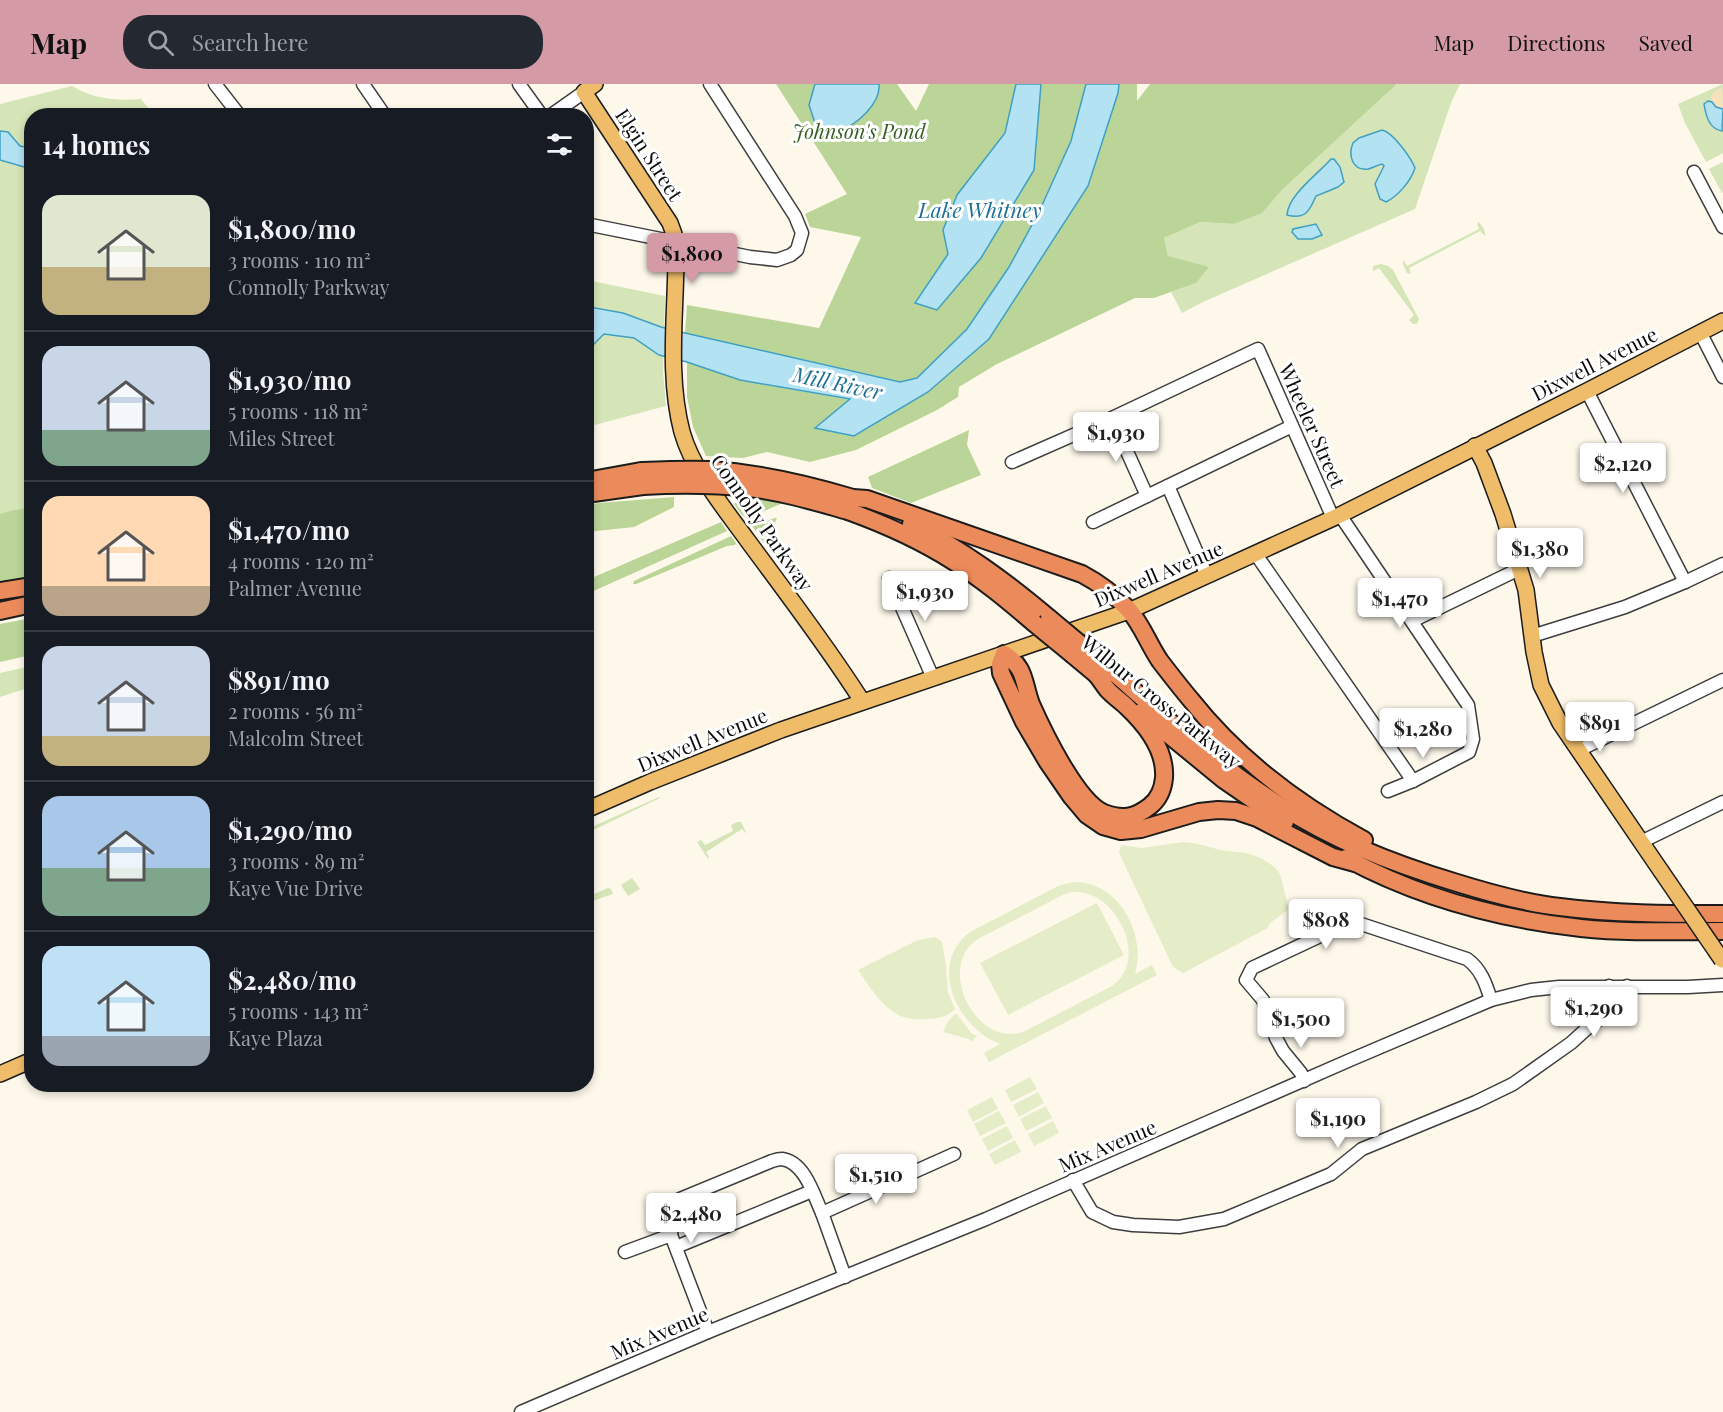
<!DOCTYPE html>
<meta charset="utf-8">
<style>
body{margin:0;font-family:"Playfair Display",serif;background:#242831;color:#f1f3f6;height:100vh;display:flex;flex-direction:column;font-size:22px;white-space:nowrap}
*{box-sizing:border-box;margin:0}
p{font-size:20px;color:#9ea1a6}
.icon{flex:none;width:33px;height:33px;fill:none;stroke:currentColor;stroke-width:2;stroke-linecap:round;stroke-linejoin:round}
.map{position:relative;flex:1;overflow:hidden}
.sheet{position:absolute;left:24px;top:24px;width:570px;height:984px;display:flex;flex-direction:column;background:#171b24;border-radius:24px;box-shadow:0 3px 9px #0003}
.sheet>*{flex:none}
.price{position:absolute;translate:-50% -51px;padding:0 14px;border-radius:6px;background:#fff;color:#222;font-size:20px;line-height:39px;filter:drop-shadow(0 2px 3px #0008)}
.price::after{content:'';position:absolute;left:50%;top:36px;width:18px;height:14px;margin-left:-9px;background:inherit;clip-path:polygon(0 0,100% 0,50% 100%)}
.price.current{background:#d49aa6;color:#111}
ul{padding:0;list-style:none}
li{display:flex;align-items:center;gap:18px;height:150px;padding:0 18px}
li+li{border-top:2px solid #363941}
li span{display:grid;place-items:center;flex:none;width:168px;height:120px;border-radius:18px;color:#555}
li>.icon{margin-inline-start:auto}
span .icon{width:72px;height:72px;fill:#fffc;stroke-width:1}
li b{font-size:26px}
h2{display:flex;justify-content:space-between;align-items:center;height:72px;padding:0 18px;font-size:26px}
header{display:flex;align-items:center;gap:36px;box-sizing:border-box;height:84px;padding:0 30px;background:#d49aa6;color:#111}
header strong{font-size:28px}
nav{display:flex;gap:33px;margin-inline-start:auto;font-size:21px}
.search{width:420px;height:54px;background:#242831;display:flex;align-items:center;gap:15px;box-sizing:border-box;padding:0 21px;border-radius:24px;color:#9ea1a6;font-size:22px}
.map>svg:first-child{display:block}
</style>
<header>
<strong>Map</strong>
<div class="search"><svg class="icon" aria-label="search" viewBox="0 0 24 24"><circle cx="10" cy="10" r="6"/><path d="M15 15l6 6"/></svg>Search here</div>
<nav><a>Map</a><a>Directions</a><a>Saved</a></nav>
</header>
<div class="map">
<svg width="1723" height="1328" viewBox="0 0 1723 1328">
<rect width="100%" height="100%" fill="#fef8eb"/>
<g fill="#d5e5b7">
<polygon points="1397,0 1460,0 1451,19 1415,125 1203,218 1182,229 1171,208 1196,199 1168,172 1164,154 1200,138 1234,140 1262,128 1282,106"/>
<polygon points="1723,0 1723,69 1706,78 1685,39 1678,20"/>
<path d="M72 2C93 15 117 17 141 15L154 31 32 32 31 464 0 470V20Z"/>
<polygon points="1723,78 1723,108 1722,109 1709,85"/>
<path d="M1478 138C1482 140 1486 148 1485 152L1480 147 1409 184 1411 190 1407 189 1403 180V176L1407 182 1479 145 1477 139Z"/>
<polygon points="1381,180 1388,182 1393,186 1419,235 1417,240 1413,240 1409,236 1414,231 1379,184 1373,187 1373,182"/>
<polygon points="587,196 665,212 663,287 666,322 587,343"/>
<polygon points="31,582 31,603 0,613 0,589"/>
<polygon points="659,713 660,714 587,749 587,745"/>
<polygon points="737,738 741,738 747,750 742,745 706,768 709,773 708,775 697,758 701,756 705,761 733,747 731,741"/>
<polygon points="632,794 640,805 628,812 621,801"/>
<polygon points="608,804 611,805 613,810 587,819 587,813"/>
</g>
<g fill="#bbd598">
<polygon points="776,0 897,0 916,27 929,0 1016,0 1005,49 957,111 943,146 948,170 1034,86 1041,0 1086,0 1071,57 1039,128 1009,183 967,245 917,294 900,298 685,249 687,221 819,244 861,153 810,143 805,130 847,110"/>
<polygon points="1119,0 1137,0 1137,17 1150,0 1397,0 1282,106 1262,129 1234,140 1200,138 1164,154 1168,172 1209,183 1196,199 1154,214 1135,214 997,280 959,303 958,313 937,326 856,366 810,378 767,368 743,374 706,372 693,343 687,313 687,278 740,296 851,316 855,352 928,308 1040,175 1088,102 1118,9"/>
<polygon points="969,346 967,361 981,391 911,419 872,404 868,393"/>
<polygon points="674,413 674,423 634,443 587,448 587,421 599,419"/>
<polygon points="752,413 785,418 762,428 749,436 741,430 734,420 739,415"/>
<polygon points="31,424 31,495 0,501 0,430 14,426"/>
<polygon points="775,434 777,434 774,440 777,447 773,450 771,464 769,466 752,442"/>
<polygon points="721,438 727,447 587,510 587,496"/>
<polygon points="731,452 736,459 735,461 727,462 636,500 633,500 634,497"/>
<polygon points="31,534 31,571 0,578 0,540"/>
</g>
<path fill="#f6e1ba" d="M1722 4 1723 25C1717 26 1713 20 1711 14L1713 8Z"/>
<g fill="#e5edc8" fill-rule="evenodd">
<path d="M1183 758C1198 759 1206 762 1220 766 1229 768 1240 767 1249 770 1260 773 1274 780 1280 790L1289 825 1270 839 1268 844 1183 889 1173 883 1119 769 1121 761 1142 764Z"/>
<path d="M1073 798C1118 796 1147 850 1135 890L1152 881 1157 891 989 978 984 969 1000 960C957 944 927 880 970 848L1058 802ZM1071 808C1115 803 1151 875 1112 902L1023 948C976 964 935 883 978 855L1063 811Z"/>
<polygon points="1097,819 1124,871 1008,931 980,879"/>
<path d="M935 853 942 858 946 881 948 909 955 925C948 933 936 935 925 935 919 935 912 935 907 934 884 928 870 903 858 886L918 856Z"/>
<polygon points="956,929 972,950 977,951 972,958 969,955 943,948 948,937"/>
<polygon points="1030,993 1037,1005 1011,1018 1005,1006"/>
<polygon points="1038,1008 1044,1019 1019,1033 1013,1021"/>
<polygon points="992,1013 998,1025 973,1038 967,1026"/>
<polygon points="1046,1022 1052,1034 1026,1047 1020,1035"/>
<polygon points="999,1027 1006,1039 980,1052 974,1040"/>
<polygon points="1053,1037 1059,1049 1034,1062 1028,1050"/>
<polygon points="1007,1042 1013,1054 988,1067 982,1055"/>
<polygon points="1015,1056 1021,1068 995,1081 989,1070"/>
</g>
<g fill="#b3e2f2" stroke="#3fa0c4" stroke-width="1.5">
<path d="M815 0H879C881 19 857 41 840 46 831 49 824 45 816 42L809 21Z"/>
<polygon points="1016,0 1041,0 1034,86 981,174 937,226 915,219 948,170 943,146 957,111 1005,49"/>
<polygon points="1086,0 1119,0 1118,9 1088,102 989,255 928,308 854,352 815,344 850,315 740,296 687,278 659,271 634,254 604,250 587,267 587,230 590,223 623,229 661,243 685,249 900,298 917,294 967,245 1009,183 1039,128 1071,57"/>
<path d="M1708 17 1712 18 1716 23 1723 25 1722 47C1709 45 1706 32 1704 20Z"/>
<path d="M1382 46C1393 48 1411 74 1415 84 1411 97 1398 112 1386 118L1380 115 1375 100 1384 82 1382 80C1377 81 1373 84 1368 85 1352 87 1348 71 1353 59L1359 54Z"/>
<polygon points="0,47 8,48 20,62 31,64 31,85 0,76"/>
<path d="M1331 75H1334L1340 83 1344 98 1338 103 1316 112C1310 126 1306 136 1287 131 1288 111 1318 90 1331 75Z"/>
<polygon points="1316,140 1322,151 1312,155 1298,155 1292,148 1293,145"/>
</g>
<g fill="none" stroke-linecap="round" stroke-linejoin="round">
<g stroke="#3e3e3e" stroke-width="15">
<g id="minor">
<polyline points="215,0 240,32"/>
<polyline points="363,0 385,32"/>
<polyline points="519,0 542,32"/>
<polyline points="550,32 584,8"/>
<polyline points="1694,88 1723,143"/>
<polyline points="586,140 750,173 777,176 791,171 797,166 802,149 795,132 710,0"/>
<polyline points="1700,248 1723,293"/>
<polyline points="1587,307 1685,498"/>
<polyline points="1112,334 1147,412"/>
<polyline points="1012,378 1112,334 1258,265 1333,434"/>
<polyline points="1168,402 1207,492"/>
<polyline points="1340,431 1468,621 1473,655 1469,668 1413,697 1388,707"/>
<polyline points="1093,438 1292,342"/>
<polyline points="1255,469 1413,697"/>
<polyline points="889,494 933,594"/>
<polyline points="1412,537 1519,485"/>
<polyline points="1532,552 1625,523 1685,498 1723,480"/>
<polyline points="1579,666 1723,596"/>
<polyline points="1641,758 1723,718"/>
<path d="M1609 902C1608 923 1597 923 1593 939 1605 934 1622 913 1627 902"/>
<path d="M1304 997 1301 989 1283 967 1276 954 1263 916 1246 896 1252 884 1352 837 1467 875C1481 885 1486 900 1491 916"/>
<polyline points="1073,1096 1092,1128 1113,1138 1133,1141 1179,1143 1224,1135 1331,1090 1362,1065 1476,1018 1513,1000 1571,959 1593,939"/>
<path d="M671 1151 673 1125 680 1115 772 1077C775 1076 778 1075 782 1075 805 1078 814 1112 822 1129"/>
<polyline points="676,1163 812,1107"/>
<polyline points="625,1168 671,1151 708,1248"/>
<polyline points="845,1193 822,1129 954,1070"/>
<polyline points="521,1328 708,1248 986,1135 1350,976 1491,916 1531,906 1559,903 1688,903 1723,901"/>
</g>
</g>
<g stroke="#1c1c1c" stroke-width="18">
<g id="major">
<path d="M595 0 584 8 670 139 674 150 676 171C676 229 667 291 682 348 693 387 725 425 748 457 787 510 827 562 862 617"/>
<polyline points="1475,362 1484,379 1503,430 1526,506 1534,568 1541,601 1560,639 1661,787"/>
<polyline points="586,726 650,698 781,646 1129,527 1340,431 1587,307 1723,237"/>
<polyline points="0,990 32,976"/>
</g>
</g>
<g stroke="#1c1c1c" stroke-width="20">
<g id="highway">
<polyline points="586,397 641,387"/>
<polyline points="586,410 643,402"/>
<path d="M853 414 867 415 1082 490C1099 499 1116 512 1129 526 1142 541 1149 561 1160 577 1170 590 1180 603 1191 616 1237 674 1299 721 1364 756"/>
<path d="M848 427C884 440 920 456 953 477 982 495 1008 517 1034 539"/>
<path d="M911 440C963 466 1004 496 1049 534"/>
<polyline points="0,507 32,502"/>
<polyline points="0,527 32,520"/>
<path d="M1086 565C1150 619 1213 680 1284 724 1337 758 1394 780 1454 798 1489 809 1524 819 1560 823 1614 830 1668 830 1723 830"/>
<polyline points="1073,571 1103,596"/>
<path d="M1096 590C1100 595 1103 600 1107 605 1113 612 1121 617 1127 623 1146 641 1166 666 1164 694 1163 704 1159 715 1150 722 1135 734 1122 736 1104 729 1077 718 1043 647 1031 620 1023 599 1026 583 1004 570L1000 580 1001 589 1024 638 1047 677 1071 712 1087 731 1103 742 1121 747 1141 745 1199 728 1218 726 1236 727 1257 734 1333 773 1355 779"/>
<polyline points="1141,628 1224,696 1285,738"/>
<path d="M1346 774C1418 813 1500 835 1581 844 1628 849 1676 847 1723 847"/>
</g>
</g>
<use href="#minor" stroke="#fff" stroke-width="12"/>
<use href="#major" stroke="#efbd69" stroke-width="15"/>
<use href="#highway" stroke="#eb8b5c" stroke-width="16"/>
<g stroke="#1c1c1c" stroke-width="18" stroke-linecap="butt">
<polyline id="major-bridge" points="1661,787 1722,876"/>
</g>
<g stroke="#1c1c1c" stroke-width="20" stroke-linecap="butt">
<g id="highway-bridge">
<path d="M641 387C665 386 688 385 711 386 760 389 806 400 853 414"/>
<path d="M643 402C678 400 713 400 749 404 783 408 816 418 848 427"/>
<polyline points="1049,534 1086,565"/>
<polyline points="1034,539 1073,571"/>
</g>
</g>
<use href="#major-bridge" stroke="#efbd69" stroke-width="15"/>
<use href="#highway-bridge" stroke="#eb8b5c" stroke-width="16"/>
</g>
<g text-anchor="middle" dominant-baseline="central" stroke-width="6" stroke-linejoin="round" paint-order="stroke">
<g font-size="20" font-style="italic" fill="#355e21" stroke="#fff">
<text x="859" y="46">Johnson's Pond</text>
</g>
<g font-size="20" fill="#0b0b0b" stroke="#fff">
<text transform="translate(650 70) rotate(57)">Elgin Street</text>
<text transform="translate(1594 279) rotate(-27)">Dixwell Avenue</text>
<text transform="translate(1313 341) rotate(66)">Wheeler Street</text>
<text transform="translate(763 438) rotate(55)">Connolly Parkway</text>
<text transform="translate(1158 489) rotate(-23)">Dixwell Avenue</text>
<text transform="translate(1162 617) rotate(39)">Wilbur Cross Parkway</text>
<text transform="translate(702 655) rotate(-22)">Dixwell Avenue</text>
<text transform="translate(1107 1061) rotate(-23)">Mix Avenue</text>
<text transform="translate(659 1248) rotate(-23)">Mix Avenue</text>
</g>
<g font-size="21" font-style="italic" fill="#1e6f94" stroke="#fff">
<text x="980" y="125">Lake Whitney</text>
<text transform="translate(838 298) rotate(12)">Mill River</text>
</g>
</g>
</svg>
<b class="price current" style="left:692px;top:200px">$1,800</b>
<b class="price" style="left:1116px;top:379px">$1,930</b>
<b class="price" style="left:1623px;top:410px">$2,120</b>
<b class="price" style="left:1540px;top:495px">$1,380</b>
<b class="price" style="left:925px;top:538px">$1,930</b>
<b class="price" style="left:1400px;top:545px">$1,470</b>
<b class="price" style="left:1600px;top:669px">$891</b>
<b class="price" style="left:1423px;top:675px">$1,280</b>
<b class="price" style="left:1326px;top:866px">$808</b>
<b class="price" style="left:1594px;top:954px">$1,290</b>
<b class="price" style="left:1301px;top:965px">$1,500</b>
<b class="price" style="left:1338px;top:1065px">$1,190</b>
<b class="price" style="left:876px;top:1121px">$1,510</b>
<b class="price" style="left:691px;top:1160px">$2,480</b>
<section class="sheet">
<h2>14 homes<svg class="icon" aria-label="filters" viewBox="0 0 24 24"><path d="M4 7h16M4 17h16"/><circle cx="9" cy="7" r="2"/><circle cx="15" cy="17" r="2"/></svg></h2>
<ul>
<li><span style="background:linear-gradient(#dfe7d0 60%,#c2b280 0)"><svg class="icon" aria-label="home" viewBox="0 0 24 24"><path d="M3 11l9-7 9 7M6 9v11h12V9"/></svg></span><div><b>$1,800/mo</b><p>3 rooms · 110 m²</p><p>Connolly Parkway</p></div></li>
<li><span style="background:linear-gradient(#c9d6e8 70%,#7fa58c 0)"><svg class="icon" aria-label="home" viewBox="0 0 24 24"><path d="M3 11l9-7 9 7M6 9v11h12V9"/></svg></span><div><b>$1,930/mo</b><p>5 rooms · 118 m²</p><p>Miles Street</p></div></li>
<li><span style="background:linear-gradient(#ffd9b3 75%,#b9a48a 0)"><svg class="icon" aria-label="home" viewBox="0 0 24 24"><path d="M3 11l9-7 9 7M6 9v11h12V9"/></svg></span><div><b>$1,470/mo</b><p>4 rooms · 120 m²</p><p>Palmer Avenue</p></div></li>
<li><span style="background:linear-gradient(#c9d6e8 75%,#c2b280 0)"><svg class="icon" aria-label="home" viewBox="0 0 24 24"><path d="M3 11l9-7 9 7M6 9v11h12V9"/></svg></span><div><b>$891/mo</b><p>2 rooms · 56 m²</p><p>Malcolm Street</p></div></li>
<li><span style="background:linear-gradient(#a9c7e8 60%,#7fa58c 0)"><svg class="icon" aria-label="home" viewBox="0 0 24 24"><path d="M3 11l9-7 9 7M6 9v11h12V9"/></svg></span><div><b>$1,290/mo</b><p>3 rooms · 89 m²</p><p>Kaye Vue Drive</p></div></li>
<li><span style="background:linear-gradient(#bfe0f5 75%,#9aa5b1 0)"><svg class="icon" aria-label="home" viewBox="0 0 24 24"><path d="M3 11l9-7 9 7M6 9v11h12V9"/></svg></span><div><b>$2,480/mo</b><p>5 rooms · 143 m²</p><p>Kaye Plaza</p></div></li>
</ul>
</section>
</div>
